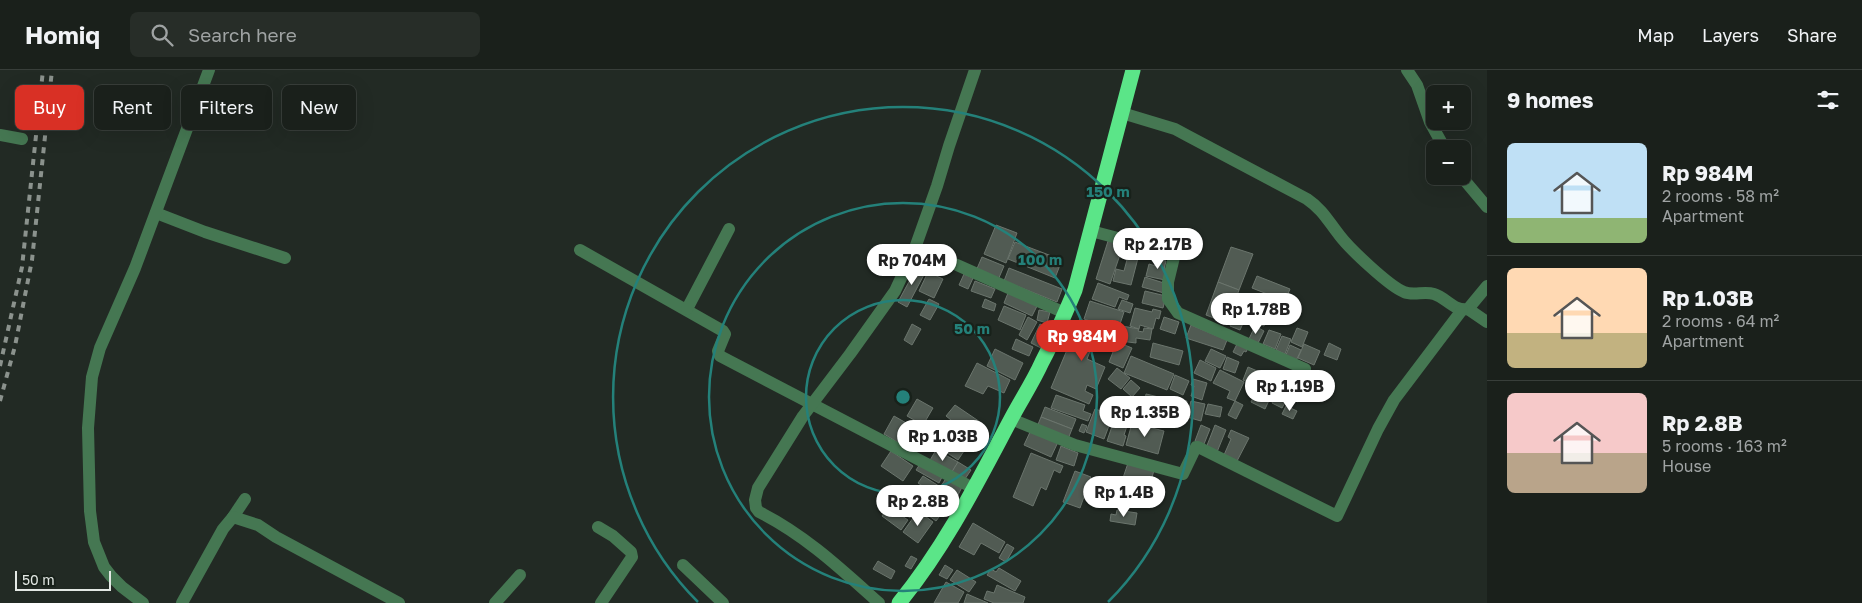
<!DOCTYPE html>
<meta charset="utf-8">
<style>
body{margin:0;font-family:"Golos Text",sans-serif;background:#272d28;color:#f1f3f6;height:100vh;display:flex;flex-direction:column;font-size:19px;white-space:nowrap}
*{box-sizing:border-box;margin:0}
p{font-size:16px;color:#9fa3a3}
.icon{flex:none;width:28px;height:28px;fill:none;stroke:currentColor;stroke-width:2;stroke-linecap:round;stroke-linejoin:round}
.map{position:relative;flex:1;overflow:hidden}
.sheet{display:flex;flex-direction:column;background:#1a201b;width:375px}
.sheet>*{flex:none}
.banner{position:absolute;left:15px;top:15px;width:475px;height:45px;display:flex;gap:10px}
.tools{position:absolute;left:1426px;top:15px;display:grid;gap:10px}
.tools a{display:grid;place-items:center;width:45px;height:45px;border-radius:8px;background:#1a201b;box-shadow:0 5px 20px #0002,0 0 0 1px #383e3a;font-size:25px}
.scale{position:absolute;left:15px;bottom:12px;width:96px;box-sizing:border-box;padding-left:5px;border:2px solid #e3e8e4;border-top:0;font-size:14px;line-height:18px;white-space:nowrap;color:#e3e8e4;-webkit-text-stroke:4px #18211a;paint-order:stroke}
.price{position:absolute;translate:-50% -42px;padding:0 11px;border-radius:18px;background:#fff;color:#222;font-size:16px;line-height:32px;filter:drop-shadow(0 1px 2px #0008)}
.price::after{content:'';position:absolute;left:50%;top:30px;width:15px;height:11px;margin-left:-8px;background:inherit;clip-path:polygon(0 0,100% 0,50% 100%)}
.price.current{background:#d93025;color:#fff}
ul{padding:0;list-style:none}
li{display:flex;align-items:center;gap:15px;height:125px;padding:0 20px}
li+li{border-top:1px solid #383e3a}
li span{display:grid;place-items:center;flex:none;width:140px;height:100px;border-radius:8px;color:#555}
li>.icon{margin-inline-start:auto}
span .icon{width:60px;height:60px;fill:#fffc;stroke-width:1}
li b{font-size:21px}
h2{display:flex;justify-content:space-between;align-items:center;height:60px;padding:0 20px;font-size:21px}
.pill{padding:0 18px;border-radius:8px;background:#1a201b;box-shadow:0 5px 20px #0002,0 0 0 1px #383e3a;font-size:18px;line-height:45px}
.pill.current{background:#d93025;color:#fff}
header{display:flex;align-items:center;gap:30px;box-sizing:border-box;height:70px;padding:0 25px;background:#1a201b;border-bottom:1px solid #383e3a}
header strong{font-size:24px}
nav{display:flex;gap:28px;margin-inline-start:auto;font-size:18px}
.search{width:350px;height:45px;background:#272d28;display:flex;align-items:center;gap:12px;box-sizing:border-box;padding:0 18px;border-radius:8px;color:#9fa3a3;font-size:19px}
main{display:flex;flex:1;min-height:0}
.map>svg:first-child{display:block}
</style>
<header>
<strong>Homiq</strong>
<div class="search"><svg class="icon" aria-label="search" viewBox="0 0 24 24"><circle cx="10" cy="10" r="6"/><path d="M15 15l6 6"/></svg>Search here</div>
<nav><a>Map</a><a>Layers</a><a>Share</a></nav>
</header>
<main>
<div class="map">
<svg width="1487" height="533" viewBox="0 0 1487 533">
<rect width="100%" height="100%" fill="#222a24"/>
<g fill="#515b53" stroke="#6b756d">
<polygon points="996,155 1017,163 1006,193 984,184"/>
<polygon points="1109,168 1124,173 1110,214 1096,209"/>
<polygon points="1015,172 1062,190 1055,208 1008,189"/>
<polygon points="1231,177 1253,184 1239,220 1218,212"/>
<polygon points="1128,186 1138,188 1131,215 1113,211 1116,199 1124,201"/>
<polygon points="982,187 1004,196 998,210 976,201"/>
<polygon points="1158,189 1166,191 1164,199 1168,199 1165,210 1146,206 1149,194 1156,196"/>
<polygon points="918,195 927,199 907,237 898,232"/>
<polygon points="1009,198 1062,219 1057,232 1004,211"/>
<polygon points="928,202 943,209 934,228 919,221"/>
<polygon points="964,204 973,208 968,219 959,215"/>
<polygon points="1257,206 1290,219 1285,231 1252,218"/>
<polygon points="1145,207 1167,214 1164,223 1142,217"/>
<polygon points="975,211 995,219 991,228 971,221"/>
<polygon points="1218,212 1239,220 1227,253 1206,245"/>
<polygon points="1098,213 1129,225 1127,230 1119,227 1115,237 1092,229"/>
<polygon points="1145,221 1166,226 1163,238 1142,233"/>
<polygon points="1008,223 1037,236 1032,246 1004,233"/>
<polygon points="929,229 939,234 930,250 920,245"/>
<polygon points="985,229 996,234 994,241 982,237"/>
<polygon points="1122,230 1133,234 1130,243 1118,239"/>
<polygon points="1241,230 1269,242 1264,256 1245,249 1240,260 1230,256"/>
<polygon points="1090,231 1124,242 1118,260 1084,249"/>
<polygon points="1004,236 1026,245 1020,260 998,250"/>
<polygon points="1135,238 1152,242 1153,239 1161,241 1159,249 1156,248 1153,259 1140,255 1139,259 1130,256"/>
<polygon points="1039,240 1050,242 1047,253 1037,250"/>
<polygon points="1028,247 1037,252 1027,270 1019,265"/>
<polygon points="1164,247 1179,252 1175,264 1160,259"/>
<polygon points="1080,249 1109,261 1107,266 1115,269 1112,276 1105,273 1102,280 1092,276 1087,289 1105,297 1096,319 1087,315 1085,321 1093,325 1089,334 1051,318"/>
<polygon points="912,254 921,259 912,275 904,270"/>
<polygon points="1040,254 1050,259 1041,278 1031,273"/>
<polygon points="1191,255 1227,270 1223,280 1186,268"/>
<polygon points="1122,256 1139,259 1138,261 1143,262 1144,258 1152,259 1150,270 1136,268 1136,273 1120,271"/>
<polygon points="1255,256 1264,261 1258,273 1249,269"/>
<polygon points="1297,258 1308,262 1302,277 1291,272"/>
<polygon points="1269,260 1281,264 1275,279 1263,274"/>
<polygon points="1282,266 1291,269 1285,284 1276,280"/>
<polygon points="1016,269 1033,277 1029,286 1012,279"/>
<polygon points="1117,272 1132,278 1123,298 1109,292"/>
<polygon points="1238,272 1248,278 1246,282 1244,281 1241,286 1233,282"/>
<polygon points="1153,273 1183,281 1179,295 1150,287"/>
<polygon points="1329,273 1341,279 1337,290 1324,285"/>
<polygon points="1304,274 1320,281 1314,295 1298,288"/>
<polygon points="1290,275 1301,280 1296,291 1285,287"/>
<polygon points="995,279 1023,293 1015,310 987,296"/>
<polygon points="1211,279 1226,286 1220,298 1205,291"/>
<polygon points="1131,286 1174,304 1167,320 1124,303"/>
<polygon points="1227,287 1239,292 1235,303 1223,299"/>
<polygon points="1200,290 1216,298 1211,311 1194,303"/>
<polygon points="977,293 1010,310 1004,323 988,316 983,324 965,316"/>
<polygon points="1248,297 1262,303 1257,316 1243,310"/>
<polygon points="1117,298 1130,308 1121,319 1108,309"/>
<polygon points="1220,300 1244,312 1235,331 1227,328 1230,321 1213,313"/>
<polygon points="1175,305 1189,311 1183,325 1170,319"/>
<polygon points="1292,305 1307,313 1298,332 1288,327 1282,338 1272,333 1281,314 1286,317"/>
<polygon points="1264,306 1274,311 1269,320 1273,322 1265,339 1251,332"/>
<polygon points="1193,309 1207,313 1202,330 1191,326 1194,316 1191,315"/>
<polygon points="1131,310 1140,318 1132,327 1123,319"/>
<polygon points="1146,324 1163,328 1160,342 1143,338"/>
<polygon points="1056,325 1085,335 1083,341 1091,344 1088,351 1051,338"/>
<polygon points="1172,328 1187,331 1184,346 1169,343"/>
<polygon points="917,329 933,338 923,355 907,346"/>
<polygon points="1191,331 1205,334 1201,351 1187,347"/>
<polygon points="1235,331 1243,335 1236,349 1228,345"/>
<polygon points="1208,334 1222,337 1220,347 1205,344"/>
<polygon points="955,335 983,354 974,366 966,360 955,375 964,381 958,390 934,374 951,350 946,346"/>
<polygon points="1119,336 1132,341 1124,365 1126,366 1123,376 1107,371"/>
<polygon points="1286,336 1297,341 1293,349 1282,344"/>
<polygon points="1045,337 1076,349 1072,359 1041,347"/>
<polygon points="1095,339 1113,345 1104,369 1086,362"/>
<polygon points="1139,339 1155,343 1152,355 1136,352"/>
<polygon points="894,346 908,354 897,372 884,364"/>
<polygon points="1041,347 1072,359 1068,369 1037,357"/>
<polygon points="1132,353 1164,361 1158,384 1126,375"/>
<polygon points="908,354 919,361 909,379 897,372"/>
<polygon points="1082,354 1087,356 1084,363 1079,361"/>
<polygon points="1201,355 1210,359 1204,374 1195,371"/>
<polygon points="1215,355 1226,360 1217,382 1206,378"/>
<polygon points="1031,360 1058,372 1051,387 1024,375"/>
<polygon points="1231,360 1249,368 1237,391 1224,385 1231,369 1228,367"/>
<polygon points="1061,376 1078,383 1074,396 1056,390"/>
<polygon points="936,380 958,392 950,405 929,392"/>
<polygon points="891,381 913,396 903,411 881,396"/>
<polygon points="1031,383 1063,396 1060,403 1054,400 1046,420 1041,417 1033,436 1013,427"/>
<polygon points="958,392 971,400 963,412 950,405"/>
<polygon points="1128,393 1154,400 1150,415 1123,408"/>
<polygon points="920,394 942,407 939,413 916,400"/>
<polygon points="1075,401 1091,407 1080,438 1063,432"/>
<polygon points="923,406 950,423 945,431 918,413"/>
<polygon points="947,407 963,415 958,425 941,416"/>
<polygon points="1127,413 1147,418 1142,436 1136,435 1138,428 1124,424"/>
<polygon points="904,417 924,431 919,438 899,424"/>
<polygon points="925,419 946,434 941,441 920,426"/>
<polygon points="897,425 916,439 910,448 901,441 899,444 908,450 901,460 882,446"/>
<polygon points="927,432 942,443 936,451 921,440"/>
<polygon points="1117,440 1137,443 1135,455 1110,451 1111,444 1116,445"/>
<polygon points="918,441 933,452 918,473 903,462"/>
<polygon points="973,453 1005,472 999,483 981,473 974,485 959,477"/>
<polygon points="1007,474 1014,478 1006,492 999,488"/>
<polygon points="911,486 917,489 911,499 905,496"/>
<polygon points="878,491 895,501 891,509 873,499"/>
<polygon points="945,495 953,500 947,509 939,505"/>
<polygon points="999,498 1021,511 1015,521 987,505 991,499 996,502"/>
<polygon points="957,500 976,512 969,522 950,510"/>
<polygon points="946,512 964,522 958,533 934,533"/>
<polygon points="997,515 1025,527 1023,533 994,533 984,529 987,521 994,523"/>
<polygon points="967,524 988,533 964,533"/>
</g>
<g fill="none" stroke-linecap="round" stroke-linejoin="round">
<g stroke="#457752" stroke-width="12">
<polyline points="1407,0 1417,15 1430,52 1445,79"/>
<path d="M1122 43 1175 59 1188 66 1307 129C1323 140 1328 151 1340 166 1350 179 1389 216 1404 222 1413 226 1424 221 1434 224 1447 228 1453 241 1468 239L1487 216"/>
<polyline points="0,65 22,69"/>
<polyline points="1461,106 1487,137"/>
<polyline points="156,143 205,162 285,188"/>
<polyline points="1091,161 1175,183 1168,212 1168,229 1178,243 1305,299"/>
<polyline points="915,178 957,195 1065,243"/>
<polyline points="580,180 723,261 725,264 718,281 720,286 975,419"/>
<polyline points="687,239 729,159"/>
<polyline points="1468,239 1487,252"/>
<polyline points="1011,349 1075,375 1183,404 1196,377 1198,377 1337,446 1378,359 1394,330 1462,240"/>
<polyline points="233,447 245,429"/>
<polyline points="598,457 613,466 631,482 632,487 601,533"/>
<polyline points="683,495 723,533"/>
<polyline points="143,533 122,517 111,506 104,497 94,472 90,441 88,358 92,307 100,278 135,198 209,0"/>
<polyline points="182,533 223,459 233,447 258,455 276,467 399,533"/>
<polyline points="495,533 520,505"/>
<path d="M879 533C841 499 805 465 759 442L756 438 755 430 758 418 803 346 850 284 895 221 915 178 937 116 949 76 975 0"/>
</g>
<path stroke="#5be588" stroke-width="15" d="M899 533C945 477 977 413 1011 349 1021 330 1033 312 1042 292 1054 269 1065 244 1075 220L1133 0"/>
<g stroke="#8b928d" stroke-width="4" stroke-dasharray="6 6" stroke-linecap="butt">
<polyline points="0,296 22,197 43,0"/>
<polyline points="0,331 15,276 32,190 52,0"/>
</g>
</g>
<g fill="none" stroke="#24817a" stroke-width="2.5">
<circle cx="903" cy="327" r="97"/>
<circle cx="903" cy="327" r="194"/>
<path d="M698 532A290 290 0 1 1 1108 532"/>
</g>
<circle cx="903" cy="327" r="8" fill="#24817a" stroke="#18211a" stroke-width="2.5"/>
<g font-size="15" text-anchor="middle" font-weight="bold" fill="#24817a" stroke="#18211a" stroke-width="4.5" stroke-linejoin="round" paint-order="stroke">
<text x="1108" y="127">150 m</text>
<text x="1040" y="195">100 m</text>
<text x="972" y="264">50 m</text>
</g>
</svg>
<div class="tools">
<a>+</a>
<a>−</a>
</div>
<div class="scale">50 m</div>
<b class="price" style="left:1158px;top:200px">Rp 2.17B</b>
<b class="price" style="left:912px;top:216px">Rp 704M</b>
<b class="price" style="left:1256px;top:265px">Rp 1.78B</b>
<b class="price current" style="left:1082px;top:292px">Rp 984M</b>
<b class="price" style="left:1290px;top:342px">Rp 1.19B</b>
<b class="price" style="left:1145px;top:368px">Rp 1.35B</b>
<b class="price" style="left:943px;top:392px">Rp 1.03B</b>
<b class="price" style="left:1124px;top:448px">Rp 1.4B</b>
<b class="price" style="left:918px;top:457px">Rp 2.8B</b>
<div class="banner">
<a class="pill current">Buy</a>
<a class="pill">Rent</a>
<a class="pill">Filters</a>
<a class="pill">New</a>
</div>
</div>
<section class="sheet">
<h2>9 homes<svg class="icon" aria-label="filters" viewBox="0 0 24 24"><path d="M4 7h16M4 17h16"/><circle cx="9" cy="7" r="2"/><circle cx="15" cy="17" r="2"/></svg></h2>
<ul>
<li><span style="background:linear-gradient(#bfe0f5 75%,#8fb573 0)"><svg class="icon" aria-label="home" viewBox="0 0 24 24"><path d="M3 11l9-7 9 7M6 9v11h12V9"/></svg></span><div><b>Rp 984M</b><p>2 rooms · 58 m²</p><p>Apartment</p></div></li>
<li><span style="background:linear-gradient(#ffd9b3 65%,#c2b280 0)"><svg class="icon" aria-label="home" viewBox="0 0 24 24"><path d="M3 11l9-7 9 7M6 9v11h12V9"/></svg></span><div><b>Rp 1.03B</b><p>2 rooms · 64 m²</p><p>Apartment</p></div></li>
<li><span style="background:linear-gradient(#f6c9c9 60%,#b9a48a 0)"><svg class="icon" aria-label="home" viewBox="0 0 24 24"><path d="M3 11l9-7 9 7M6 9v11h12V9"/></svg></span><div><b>Rp 2.8B</b><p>5 rooms · 163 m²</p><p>House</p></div></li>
</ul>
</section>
</main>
